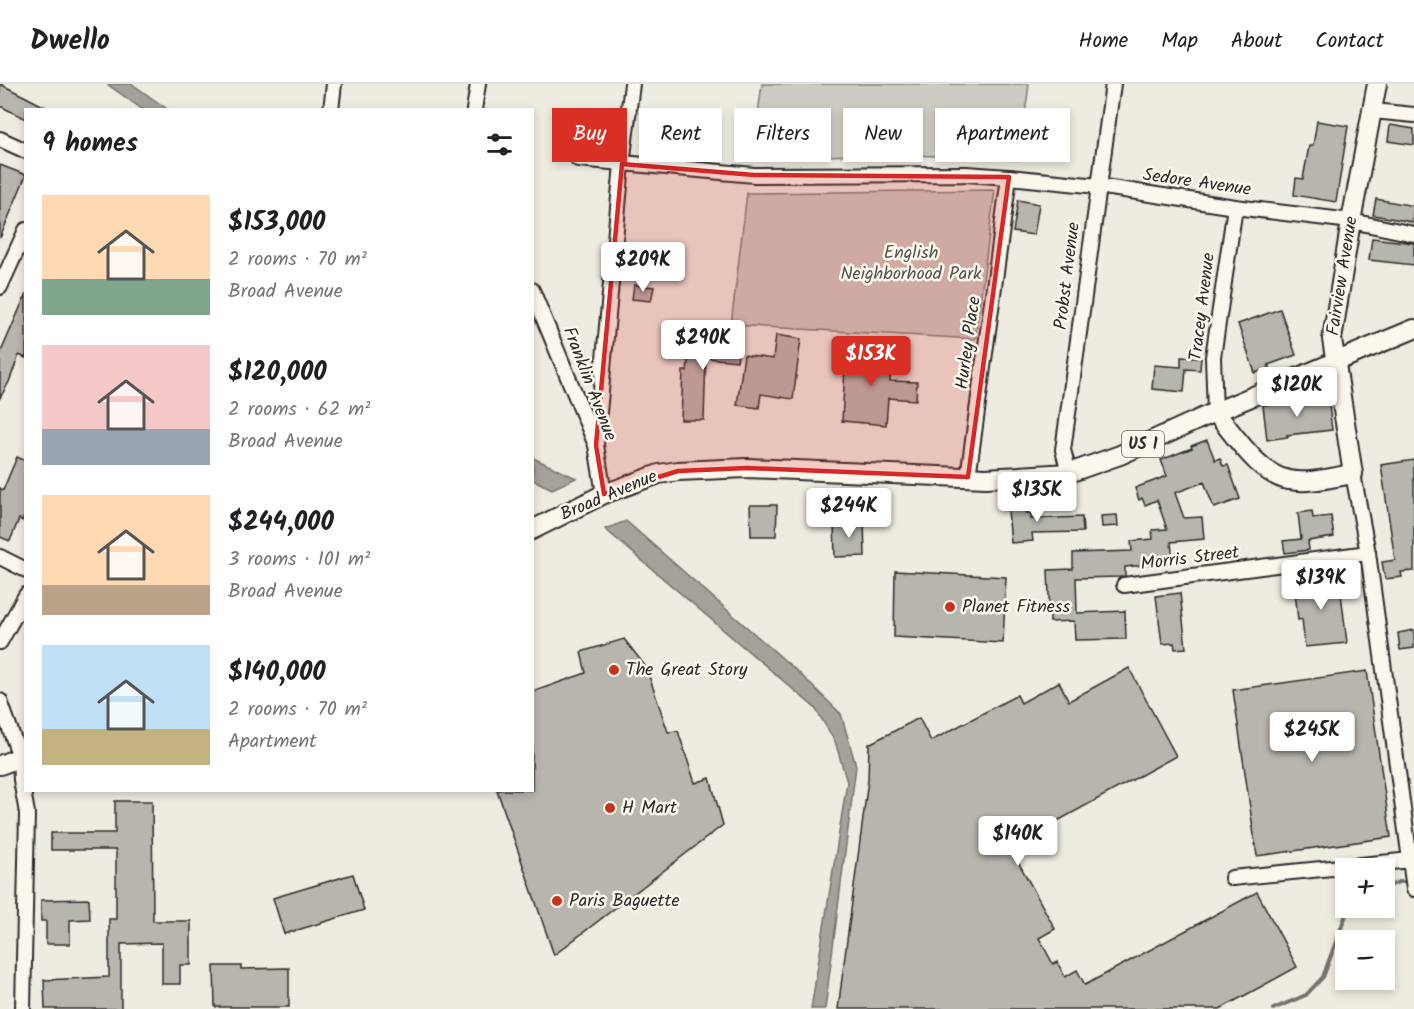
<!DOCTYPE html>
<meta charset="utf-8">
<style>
body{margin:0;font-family:Kalam,sans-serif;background:#f6f6f6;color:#202124;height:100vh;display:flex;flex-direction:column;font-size:22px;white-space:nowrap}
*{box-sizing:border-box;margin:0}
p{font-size:20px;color:#757577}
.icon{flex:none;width:33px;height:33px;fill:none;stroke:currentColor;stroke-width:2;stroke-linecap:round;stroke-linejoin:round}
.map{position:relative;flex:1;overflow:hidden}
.details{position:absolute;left:24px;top:24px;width:510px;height:684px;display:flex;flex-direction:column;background:#fff;border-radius:0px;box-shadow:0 3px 9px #0003}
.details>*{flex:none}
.hud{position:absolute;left:552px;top:24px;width:570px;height:54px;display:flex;gap:12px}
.controls{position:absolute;left:1335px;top:774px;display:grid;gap:12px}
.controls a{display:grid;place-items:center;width:60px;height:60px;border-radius:0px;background:#fff;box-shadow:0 3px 9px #0003;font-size:30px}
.price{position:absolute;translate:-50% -51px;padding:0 14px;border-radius:6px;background:#fff;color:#222;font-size:20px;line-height:39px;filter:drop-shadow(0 2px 3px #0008)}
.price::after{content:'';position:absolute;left:50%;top:36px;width:18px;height:14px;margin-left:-9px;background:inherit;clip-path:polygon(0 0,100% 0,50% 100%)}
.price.active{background:#d93025;color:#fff}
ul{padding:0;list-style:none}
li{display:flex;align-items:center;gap:18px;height:150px;padding:0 18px}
li span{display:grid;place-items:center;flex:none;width:168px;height:120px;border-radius:0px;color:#555}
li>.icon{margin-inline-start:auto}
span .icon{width:72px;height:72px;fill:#fffc;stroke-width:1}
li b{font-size:26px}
h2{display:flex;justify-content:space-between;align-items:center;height:72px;padding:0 18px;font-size:26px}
.pill{padding:0 21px;border-radius:0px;background:#fff;box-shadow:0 3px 9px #0003;font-size:21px;line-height:54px}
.pill.active{background:#d93025;color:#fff}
header{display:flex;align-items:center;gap:36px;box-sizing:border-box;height:84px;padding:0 30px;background:#fff;border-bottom:2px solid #e0e0e0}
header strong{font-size:28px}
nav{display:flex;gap:33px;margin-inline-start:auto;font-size:21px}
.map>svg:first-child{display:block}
</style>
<header>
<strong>Dwello</strong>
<nav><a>Home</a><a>Map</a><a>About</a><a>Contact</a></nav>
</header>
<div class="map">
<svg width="1414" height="925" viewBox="0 0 1414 925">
<rect width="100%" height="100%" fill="#eeebe0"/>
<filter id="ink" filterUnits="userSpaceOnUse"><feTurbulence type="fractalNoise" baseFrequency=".0167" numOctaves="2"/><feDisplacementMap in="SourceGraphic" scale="12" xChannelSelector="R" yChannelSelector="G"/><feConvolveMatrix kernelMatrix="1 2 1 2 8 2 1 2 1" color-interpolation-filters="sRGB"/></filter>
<g filter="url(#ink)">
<g fill="#cecbc2" stroke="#7c7b76" stroke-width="1.5">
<polygon points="762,0 1029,0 1019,76 892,70 752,74"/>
<polygon points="995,106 975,255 731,241 747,109"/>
</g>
<g fill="#a4a29a" stroke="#74726e" stroke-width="1.5">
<polygon points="107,0 132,0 167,25 142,25"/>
<polygon points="533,374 576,394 552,405 533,396"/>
<polygon points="626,437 799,589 841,630 856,682 825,925 811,925 847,698 835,657 815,624 605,445"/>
</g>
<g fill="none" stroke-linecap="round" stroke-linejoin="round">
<g stroke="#74726e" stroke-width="4">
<polyline points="1384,804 1399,798 1410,798"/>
<polyline points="1273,925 1306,911 1323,893 1347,828 1353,824"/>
</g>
</g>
<g fill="#b8b5ae" stroke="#2b2b2b" stroke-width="1.5">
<polygon points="0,0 26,13 51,26 26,26 26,35 0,22"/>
<polygon points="1317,37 1348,42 1336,118 1294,111 1296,94 1303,95 1309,62 1313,62"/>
<polygon points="1390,41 1414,45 1414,61 1388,57"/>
<polygon points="0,81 26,91 0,154"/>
<polygon points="1376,115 1414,122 1412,138 1373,131"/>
<polygon points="1018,116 1039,120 1034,151 1013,148"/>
<polygon points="1372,154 1414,159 1414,181 1369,176"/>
<polygon points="634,201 654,203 651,217 632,215"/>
<polygon points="26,210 26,274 19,271 9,298 0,314 0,270"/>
<polygon points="1280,225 1296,271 1268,281 1270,284 1255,289 1238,240"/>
<polygon points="691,250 740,255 737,277 706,274 704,336 681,336 683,287 687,287"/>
<polygon points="776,251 801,255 793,315 761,310 759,324 737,321 744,271 773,275"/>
<polygon points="846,266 891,269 890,297 917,298 916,316 888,314 886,341 842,337"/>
<polygon points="1181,273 1201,274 1200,286 1186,285 1184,308 1152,305 1154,281 1181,283"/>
<polygon points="1328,313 1332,346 1287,351 1288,353 1267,356 1263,321"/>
<polygon points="1207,356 1215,376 1220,374 1223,382 1228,381 1240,415 1214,424 1204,398 1175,409 1184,434 1202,433 1204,455 1171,458 1173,478 1125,483 1125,492 1121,493 1076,494 1077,529 1125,527 1126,555 1075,556 1074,537 1050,538 1048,486 1073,485 1073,469 1132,467 1131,457 1153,455 1152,446 1167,445 1157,416 1145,421 1142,414 1139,416 1135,404 1167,392 1161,376 1192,364 1191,362"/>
<polygon points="17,373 26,377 26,429 22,437 19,435 10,457 0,453 0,404 3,406"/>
<polygon points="1414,376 1414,487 1401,488 1402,493 1385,495 1382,478 1395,476 1381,381"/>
<polygon points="1025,414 1026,429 1031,429 1031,435 1082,433 1083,448 1032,449 1033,457 1011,459 1007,415"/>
<polygon points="750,421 777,421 776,452 751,452"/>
<polygon points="1312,427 1313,434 1331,432 1334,453 1308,457 1309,466 1285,469 1283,457 1301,455 1298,429"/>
<polygon points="1117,431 1118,442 1102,443 1101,432"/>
<polygon points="864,437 865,472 835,473 834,438"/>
<polygon points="895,487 1006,493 1003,559 894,553"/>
<polygon points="1339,493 1347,559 1305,563 1302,535 1298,536 1294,497"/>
<polygon points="1180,509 1186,564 1175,565 1174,559 1162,560 1156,512"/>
<polygon points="1414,546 1414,564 1400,566 1398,549"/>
<polygon points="624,555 646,583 668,648 678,647 695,699 710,694 723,741 554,871 497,706 532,706 532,608 586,589 581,568"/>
<polygon points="1129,584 1176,672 1010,763 1055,845 1039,854 1053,880 1057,878 1065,893 1077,886 1085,901 1257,808 1297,883 1220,925 838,925 868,696 869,660 919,634 931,657 1017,611 1021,619 1059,598 1069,617"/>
<polygon points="1367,587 1391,753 1257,772 1233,606"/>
<polygon points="115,717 152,717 153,837 191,837 191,881 180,881 180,900 162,900 162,859 121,860 121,925 45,925 44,896 109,893 109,835 116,835 116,766 51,766 51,749 115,749"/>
<polygon points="353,790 364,826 284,850 273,814"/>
<polygon points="89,815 90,835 70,836 70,860 46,860 46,837 41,837 41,816"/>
<polygon points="214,882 241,882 241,885 289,884 289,923 215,923"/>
</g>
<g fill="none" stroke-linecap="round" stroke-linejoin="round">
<g stroke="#2b2b2b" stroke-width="18">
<g id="minor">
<polyline points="331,26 334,0"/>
<polyline points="474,26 478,0"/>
<polyline points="1373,27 1414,31"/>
<polyline points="0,55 26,67"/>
<polyline points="578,75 754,91 966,90 1009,93 1098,102 1235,123 1351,137 1414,150"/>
<polyline points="0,203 26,146"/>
<polyline points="532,206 596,361 604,410"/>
<polyline points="1215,328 1213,273 1235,123"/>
<polyline points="596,361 622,80 632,0"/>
<polyline points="1069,389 1063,366 1113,0"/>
<polyline points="1353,390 1368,469 1414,805"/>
<polyline points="968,393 1009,93"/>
<polyline points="0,473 26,486"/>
<polyline points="1124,501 1368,469"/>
<polyline points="0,558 26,511"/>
<polyline points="0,617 20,673 21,696 27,729 23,925"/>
<polyline points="1232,794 1411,776"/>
</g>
</g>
<g stroke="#2b2b2b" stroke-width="22">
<g id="major">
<path d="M1215 328C1233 349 1260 392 1289 396 1310 400 1333 393 1353 390L1332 255 1351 137 1377 0"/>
<polyline points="532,446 604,410 659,390 678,387 747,384 986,394 1069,389 1120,371 1215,328 1414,245"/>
<polyline points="0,681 26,671"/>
</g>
</g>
<use href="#minor" stroke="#fbf7ec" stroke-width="14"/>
<use href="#major" stroke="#fbf7ec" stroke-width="18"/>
</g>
</g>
<path fill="#d62828" fill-opacity="0.2" stroke="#d62828" stroke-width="4.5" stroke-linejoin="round" d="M622 80 754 91 1009 93 968 393 747 384 678 387 604 410 596 361Z"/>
<g fill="#c8321e" stroke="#fbf7ec" stroke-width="2">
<circle cx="950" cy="523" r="6"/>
<circle cx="614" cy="586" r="6"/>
<circle cx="610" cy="724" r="6"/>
<circle cx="557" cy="817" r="6"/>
</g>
<g text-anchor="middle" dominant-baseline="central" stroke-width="5" stroke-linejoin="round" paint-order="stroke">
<rect fill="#fbf7ec" stroke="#696865" stroke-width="1.5" x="1122" y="347" width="42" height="26" rx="4.5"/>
<g font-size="16" font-weight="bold" fill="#2b2b2b">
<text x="1143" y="360">US 1</text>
</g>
<g font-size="18" fill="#2b2b2b" stroke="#fbf7ec">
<text transform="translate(1197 99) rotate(8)">Sedore Avenue</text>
<text transform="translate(1068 192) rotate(-83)">Probst Avenue</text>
<text transform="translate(1343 192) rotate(-81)">Fairview Avenue</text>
<text transform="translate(1203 223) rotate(-83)">Tracey Avenue</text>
<text transform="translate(969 259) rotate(-82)">Hurley Place</text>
<text transform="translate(589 300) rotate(69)">Franklin Avenue</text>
<text transform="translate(609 412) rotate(-23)">Broad Avenue</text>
<text transform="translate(1190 475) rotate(-7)">Morris Street</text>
</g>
<g font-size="18" fill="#545351" stroke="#fbf7ec">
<text x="911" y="169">English<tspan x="911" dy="21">Neighborhood Park</tspan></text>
</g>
<g font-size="18" fill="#2b2b2b" stroke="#fbf7ec" text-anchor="start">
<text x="962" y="523">Planet Fitness</text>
<text x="626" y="586">The Great Story</text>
<text x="622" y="724">H Mart</text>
<text x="569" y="817">Paris Baguette</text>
</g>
</g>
</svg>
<div class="controls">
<a>+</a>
<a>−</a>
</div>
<b class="price" style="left:643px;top:209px">$209K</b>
<b class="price" style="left:703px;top:287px">$290K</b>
<b class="price active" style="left:871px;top:303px">$153K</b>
<b class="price" style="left:1297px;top:334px">$120K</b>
<b class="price" style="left:1037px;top:439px">$135K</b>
<b class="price" style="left:849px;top:455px">$244K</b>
<b class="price" style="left:1321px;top:527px">$139K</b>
<b class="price" style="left:1312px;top:679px">$245K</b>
<b class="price" style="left:1018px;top:783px">$140K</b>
<div class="hud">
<a class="pill active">Buy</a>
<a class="pill">Rent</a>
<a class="pill">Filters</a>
<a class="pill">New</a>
<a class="pill">Apartment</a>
</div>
<section class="details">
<h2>9 homes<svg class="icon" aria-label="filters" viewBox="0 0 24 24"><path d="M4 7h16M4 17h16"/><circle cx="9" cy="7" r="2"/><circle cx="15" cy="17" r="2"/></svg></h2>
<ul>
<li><span style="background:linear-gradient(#ffd9b3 70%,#7fa58c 0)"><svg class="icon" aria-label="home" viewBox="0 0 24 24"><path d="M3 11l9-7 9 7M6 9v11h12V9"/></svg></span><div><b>$153,000</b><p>2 rooms · 70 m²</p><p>Broad Avenue</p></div></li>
<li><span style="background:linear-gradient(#f6c9c9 70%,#9aa5b1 0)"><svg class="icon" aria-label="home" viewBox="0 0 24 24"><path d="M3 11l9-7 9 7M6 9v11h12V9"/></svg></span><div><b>$120,000</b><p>2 rooms · 62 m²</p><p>Broad Avenue</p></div></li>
<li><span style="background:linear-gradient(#ffd9b3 75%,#b9a48a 0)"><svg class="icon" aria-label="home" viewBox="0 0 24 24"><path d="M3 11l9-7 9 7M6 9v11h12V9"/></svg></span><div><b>$244,000</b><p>3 rooms · 101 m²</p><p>Broad Avenue</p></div></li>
<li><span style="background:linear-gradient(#bfe0f5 70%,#c2b280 0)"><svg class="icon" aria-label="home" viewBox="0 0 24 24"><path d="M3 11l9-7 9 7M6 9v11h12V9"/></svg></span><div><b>$140,000</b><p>2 rooms · 70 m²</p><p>Apartment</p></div></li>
</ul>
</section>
</div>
